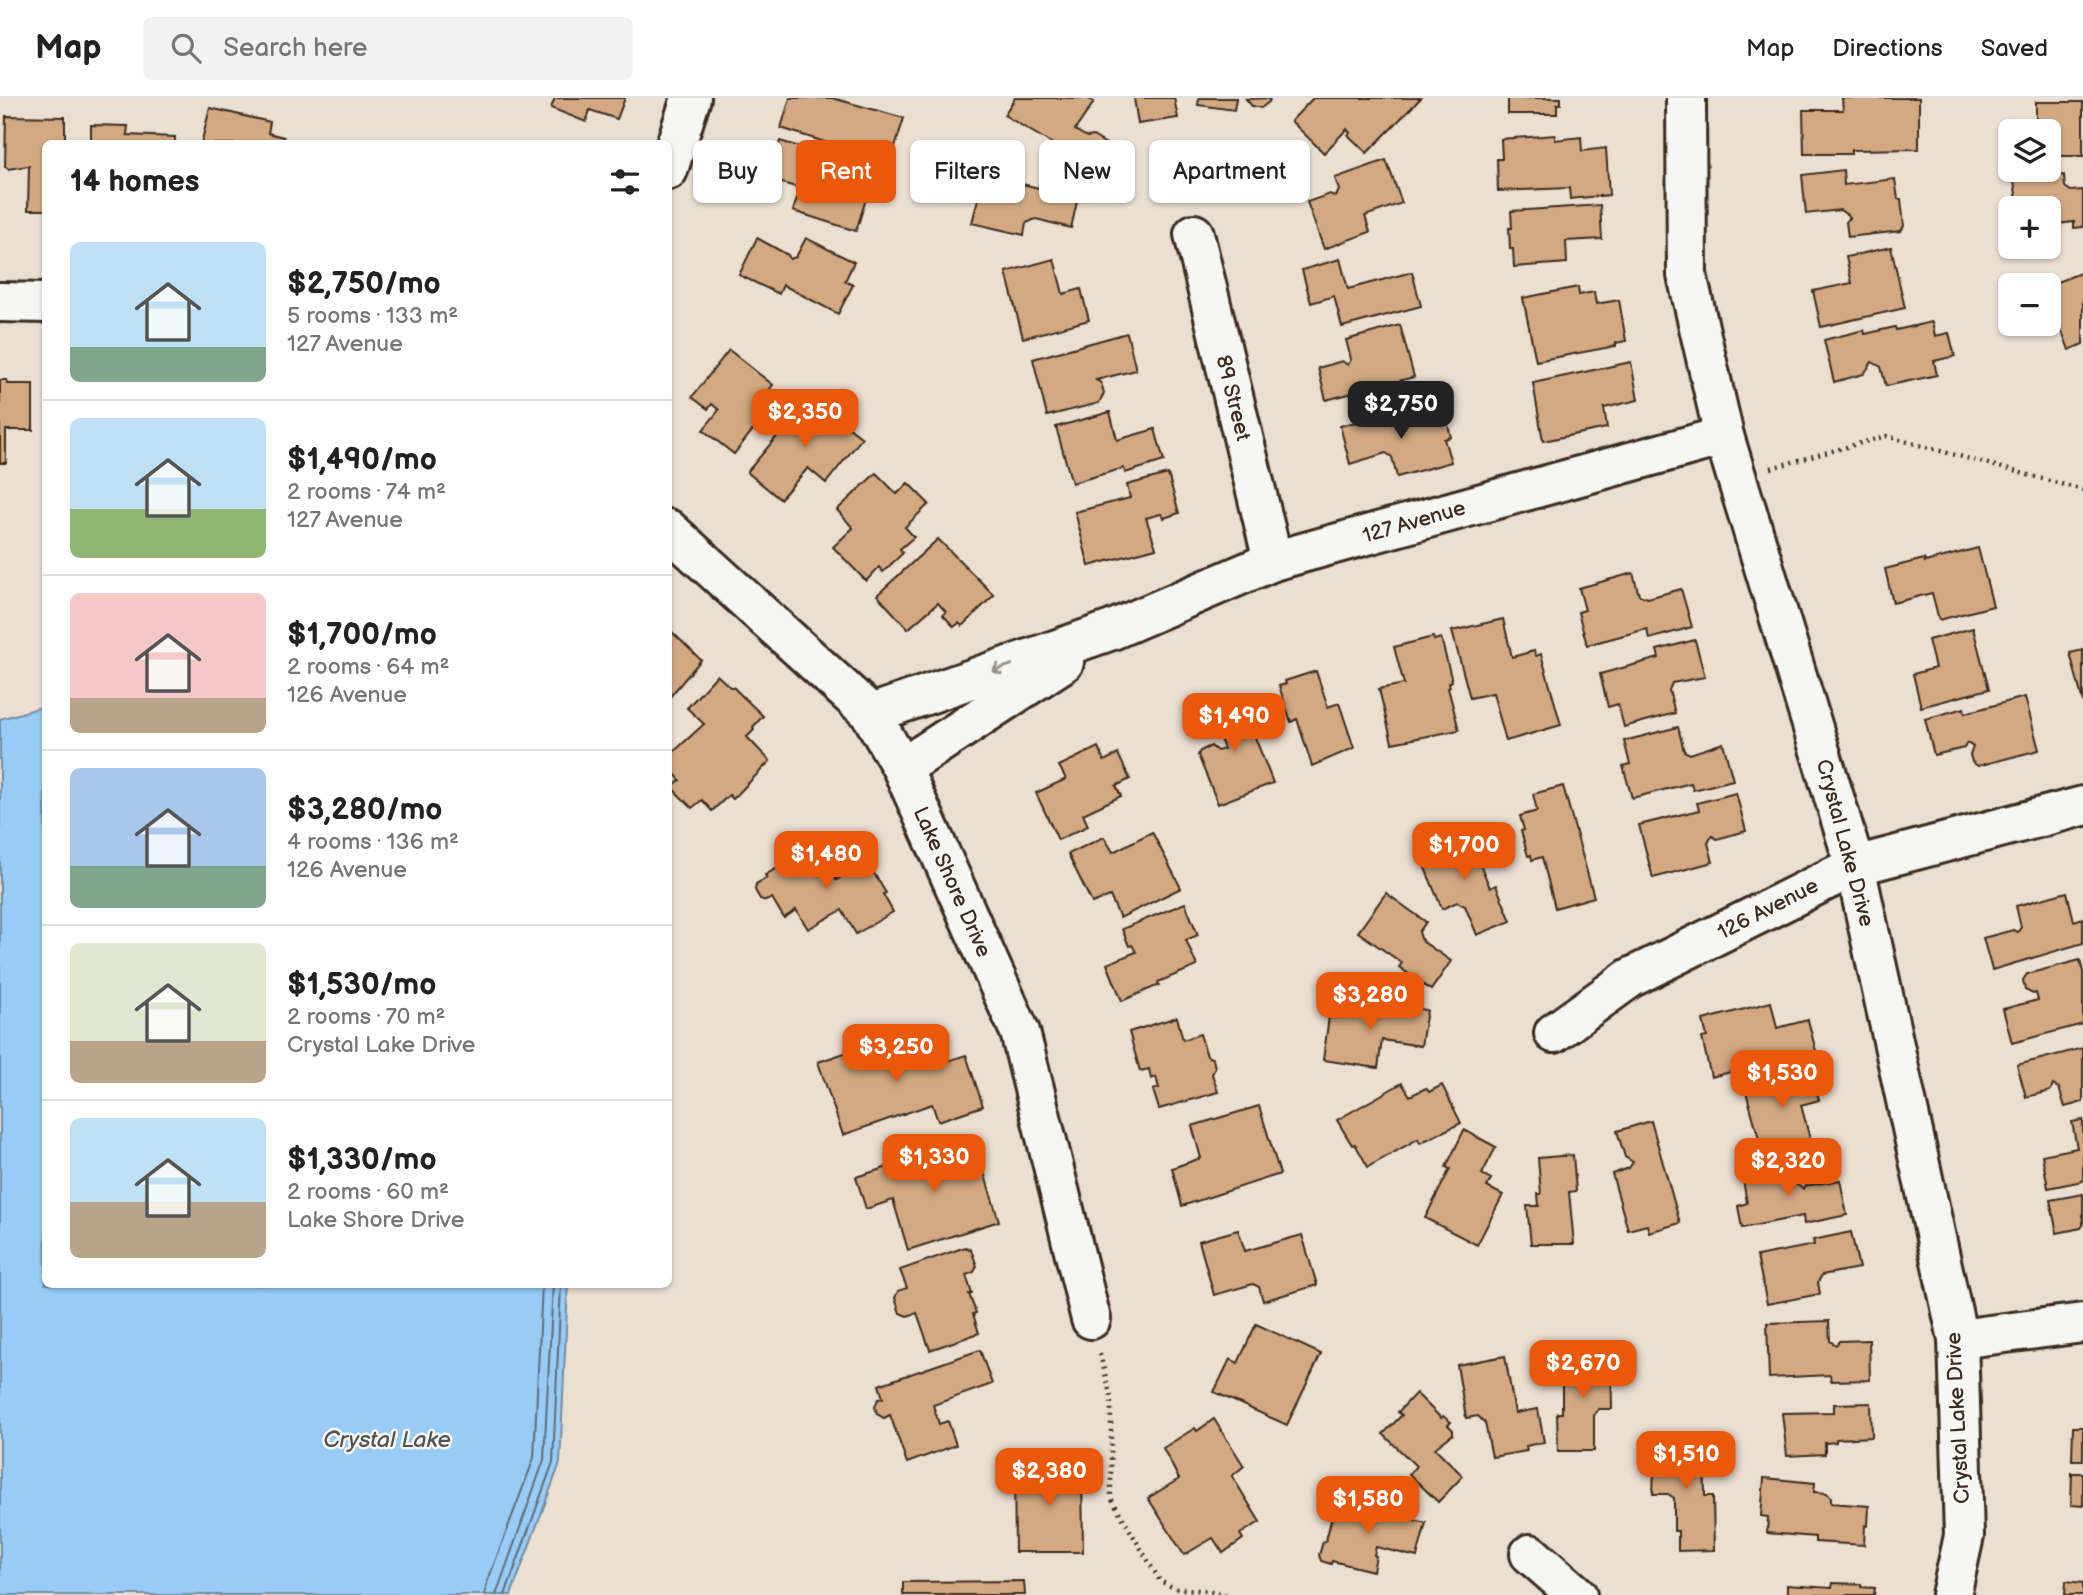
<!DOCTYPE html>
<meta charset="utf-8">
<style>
body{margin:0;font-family:"Balsamiq Sans",sans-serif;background:#f2f2f2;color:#222;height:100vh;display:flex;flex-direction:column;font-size:26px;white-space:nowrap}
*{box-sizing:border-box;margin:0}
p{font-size:23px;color:#767676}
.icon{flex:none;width:38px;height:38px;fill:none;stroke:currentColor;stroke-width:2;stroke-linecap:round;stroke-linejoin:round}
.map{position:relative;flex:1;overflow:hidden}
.side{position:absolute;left:42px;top:42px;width:630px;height:1148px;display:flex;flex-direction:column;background:#fff;border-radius:10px;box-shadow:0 2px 5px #0004}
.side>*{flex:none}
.hud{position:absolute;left:693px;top:42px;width:665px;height:63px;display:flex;gap:14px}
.controls{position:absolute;left:1998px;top:21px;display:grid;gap:14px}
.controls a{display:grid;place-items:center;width:63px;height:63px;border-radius:10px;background:#fff;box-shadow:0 2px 5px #0004;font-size:35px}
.price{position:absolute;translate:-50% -60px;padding:0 16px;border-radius:14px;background:#ea580c;color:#fff;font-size:23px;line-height:46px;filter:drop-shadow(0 2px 4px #0008)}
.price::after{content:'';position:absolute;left:50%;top:42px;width:21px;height:16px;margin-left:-10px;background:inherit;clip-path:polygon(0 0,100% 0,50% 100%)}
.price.selected{background:#222;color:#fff}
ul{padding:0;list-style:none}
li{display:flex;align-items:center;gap:21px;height:175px;padding:0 28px}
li+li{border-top:2px solid #e0e0e0}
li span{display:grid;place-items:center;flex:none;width:196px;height:140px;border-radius:10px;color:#555}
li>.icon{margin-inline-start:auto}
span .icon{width:84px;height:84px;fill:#fffc;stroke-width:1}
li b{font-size:30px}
h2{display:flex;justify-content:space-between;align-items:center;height:84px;padding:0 28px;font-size:30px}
.chip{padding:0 24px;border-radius:10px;background:#fff;box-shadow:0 2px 5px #0004;font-size:24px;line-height:63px}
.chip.selected{background:#ea580c;color:#fff}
header{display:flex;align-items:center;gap:42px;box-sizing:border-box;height:98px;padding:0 35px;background:#fff;border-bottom:2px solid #e0e0e0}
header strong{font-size:33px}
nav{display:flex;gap:38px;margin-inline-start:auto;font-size:24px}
.search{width:490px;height:63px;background:#f2f2f2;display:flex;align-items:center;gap:18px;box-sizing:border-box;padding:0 24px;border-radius:10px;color:#767676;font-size:26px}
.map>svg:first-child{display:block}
</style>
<header>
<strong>Map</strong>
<div class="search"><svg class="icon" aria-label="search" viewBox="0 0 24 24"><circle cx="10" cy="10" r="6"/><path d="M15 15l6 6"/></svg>Search here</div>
<nav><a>Map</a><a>Directions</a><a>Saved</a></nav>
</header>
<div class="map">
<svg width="2083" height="1497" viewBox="0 0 2083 1497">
<rect width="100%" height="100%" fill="#ebdfd1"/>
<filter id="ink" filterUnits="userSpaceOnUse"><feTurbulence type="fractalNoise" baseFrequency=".0143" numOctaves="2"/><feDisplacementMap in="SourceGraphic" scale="14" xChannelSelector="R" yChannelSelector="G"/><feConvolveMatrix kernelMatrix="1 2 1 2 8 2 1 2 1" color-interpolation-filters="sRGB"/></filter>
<g filter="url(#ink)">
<polygon fill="#98cbf6" stroke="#738ba0" stroke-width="2" points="45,608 46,1186 568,1187 560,1365 511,1497 0,1497 0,621"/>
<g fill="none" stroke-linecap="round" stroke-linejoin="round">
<g stroke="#606a74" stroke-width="2">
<polyline points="485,1497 487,1485 534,1360 542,1186"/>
<polyline points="496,1497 544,1362 553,1186"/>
<polyline points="505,1497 553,1364 561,1186"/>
</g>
</g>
<g fill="#d2a983" stroke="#3b2a1e" stroke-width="2">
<polygon points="555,0 625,0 617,21 590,12 586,24 551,10"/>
<polygon points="790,0 832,0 904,20 890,65 781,30"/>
<polygon points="1015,0 1087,0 1094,4 1075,32 1087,39 1093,38 1108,47 1087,83 1049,60 1056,48 1004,17"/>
<polygon points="1134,0 1174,0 1178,20 1138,26"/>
<polygon points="1199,0 1236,0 1234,12 1198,7"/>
<polygon points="1270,0 1269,4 1261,10 1252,8 1246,1"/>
<polygon points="1313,0 1421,0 1367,55 1348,37 1350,35 1347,31 1324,55 1291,23"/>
<polygon points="1508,0 1561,0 1561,6 1557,6 1557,16 1508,16"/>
<polygon points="1842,0 1919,0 1919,51 1851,52 1851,56 1804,56 1803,12 1843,12"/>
<polygon points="2036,4 2083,4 2083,58 2049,58 2049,33 2036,33"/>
<polygon points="210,10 270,24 268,35 284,39 283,46 201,46"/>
<polygon points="6,18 65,19 65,46 46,46 46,112 28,112 29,68 8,71 5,68"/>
<polygon points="91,27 128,28 127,37 175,39 175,46 91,46"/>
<polygon points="1555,37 1555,42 1581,39 1582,53 1606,50 1609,97 1570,101 1569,90 1498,93 1497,61 1502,61 1501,41"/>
<polygon points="780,43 819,55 815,65 872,82 856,133 793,113 797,100 802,97 799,90 769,81"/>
<polygon points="1386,62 1402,105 1365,118 1370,134 1324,151 1307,104 1330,96 1336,99 1339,92 1335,80"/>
<polygon points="1843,72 1844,87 1895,81 1898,101 1901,101 1904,128 1901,133 1848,139 1846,124 1850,119 1840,112 1806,116 1802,77"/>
<polygon points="984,77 1039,90 1040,85 1079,95 1071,130 1036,121 1026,125 1024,137 972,125"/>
<polygon points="2064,77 2065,89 2071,93 2083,92 2083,129 2074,130 2074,124 2049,127 2049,110 2018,110 2014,83"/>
<polygon points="1600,107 1602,141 1566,143 1567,165 1514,169 1513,151 1510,151 1509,130 1512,130 1511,113"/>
<polygon points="757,140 788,157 790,161 796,159 806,140 854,164 845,183 853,187 838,216 783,187 779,196 739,177"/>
<polygon points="1891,149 1905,210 1821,229 1813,193 1852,185 1846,159"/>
<polygon points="1054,161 1063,196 1081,191 1089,222 1023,240 1006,174"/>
<polygon points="1340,161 1348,191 1412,174 1421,208 1342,229 1334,198 1311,205 1302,172"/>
<polygon points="2083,174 2083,246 2069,252 2049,198 2049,187"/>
<polygon points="1578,189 1579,197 1594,194 1596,206 1619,202 1626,243 1616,245 1616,248 1536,263 1523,200"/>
<polygon points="1932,224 1935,238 1949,235 1955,258 1934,263 1937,277 1886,288 1881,269 1872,264 1864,276 1834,284 1824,242 1864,232 1865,236 1895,229 1896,232"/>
<polygon points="1400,227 1414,279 1326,302 1318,270 1342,263 1348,267 1351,261 1346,242"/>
<polygon points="1127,235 1136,272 1096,282 1101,285 1104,295 1099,305 1047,318 1033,261"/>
<polygon points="729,252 773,287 754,311 763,319 734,356 703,332 719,312 712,306 708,311 692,299"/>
<polygon points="1631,264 1638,302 1604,310 1607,330 1543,343 1533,285"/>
<polygon points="0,282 7,282 7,286 33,286 33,332 6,332 6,365 0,365"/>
<polygon points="810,299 862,340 826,385 808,370 780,401 747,374"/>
<polygon points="1443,308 1451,339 1444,341 1451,364 1397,379 1392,359 1386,355 1350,366 1340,328 1382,317 1384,325"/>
<polygon points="1110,314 1117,342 1155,331 1164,363 1125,375 1124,370 1072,385 1056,329"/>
<polygon points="876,375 897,396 908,385 929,406 905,429 914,439 900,451 903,455 883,474 879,469 866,483 833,449 853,430 837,412"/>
<polygon points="1168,376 1179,415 1164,420 1161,416 1146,420 1156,450 1089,468 1075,414 1130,400 1127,387"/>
<polygon points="938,441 994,497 962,528 959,525 954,529 943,517 946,514 938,505 908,531 877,497"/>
<polygon points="1978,450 1993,508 1939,522 1932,495 1893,505 1885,471 1924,461 1925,464"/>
<polygon points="1633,475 1639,497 1648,500 1681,491 1692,529 1649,541 1647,531 1587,547 1578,514 1585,512 1579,490"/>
<polygon points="1503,521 1512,559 1534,553 1536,558 1541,556 1561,627 1506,643 1493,595 1470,600 1452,533"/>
<polygon points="668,530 701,562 668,601"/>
<polygon points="1973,530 1989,591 1921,609 1913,576 1935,570 1928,542"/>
<polygon points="1433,539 1434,542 1441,540 1452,583 1449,585 1450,589 1448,590 1459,632 1392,645 1379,591 1404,586 1394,549"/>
<polygon points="1695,542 1705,579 1672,585 1669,592 1675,615 1624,629 1618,606 1608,609 1600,576 1659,560 1657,552"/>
<polygon points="2083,552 2083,604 2070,555"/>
<polygon points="1316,573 1328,609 1339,605 1354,650 1312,668 1297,621 1291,624 1279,588 1286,586 1285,583"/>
<polygon points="717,577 730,589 733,589 763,618 753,629 754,632 747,639 770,663 733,701 729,697 712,713 702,702 692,710 671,689 680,682 668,668 668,659 704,626 687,610"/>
<polygon points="1242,597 1258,638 1255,639 1273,685 1218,706 1198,657 1200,653 1211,648 1217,653 1224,651 1208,611"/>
<polygon points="2025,599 2039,652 1978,668 1972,664 1970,657 1973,649 1967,645 1964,650 1934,657 1925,621 1964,610 1965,615"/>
<polygon points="1678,629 1684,653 1690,656 1723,645 1733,682 1693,692 1691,685 1632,700 1623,668 1630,666 1624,643"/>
<polygon points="1098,649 1104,663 1118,656 1130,681 1116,688 1121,698 1083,716 1088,728 1058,742 1036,695 1066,681 1059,668"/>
<polygon points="1563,688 1594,799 1555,810 1542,759 1532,762 1531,757 1528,758 1521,733 1524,732 1520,718 1537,713 1533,696"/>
<polygon points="1736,695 1746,733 1717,741 1712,738 1708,745 1713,764 1653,780 1639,727 1699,712 1697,705"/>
<polygon points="1466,733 1490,790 1496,787 1511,823 1477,837 1465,808 1457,804 1442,811 1418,753"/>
<polygon points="1152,734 1181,790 1120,820 1110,798 1092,805 1068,756 1104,739 1113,754"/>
<polygon points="827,744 840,765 830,771 836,782 867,764 886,795 883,796 893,814 856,836 842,812 808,831 796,812 784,820 772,800 766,803 760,801 755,792 756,786 767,780 765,777 790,763 791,766"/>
<polygon points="2067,794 2074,823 2083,820 2083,845 1992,872 1983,840 2013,832 2018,834 2021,829 2016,808"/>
<polygon points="1386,795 1426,824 1419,834 1422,843 1451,863 1431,892 1399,869 1402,865 1358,834"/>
<polygon points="1185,805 1198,837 1186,842 1197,868 1158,884 1159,887 1122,903 1107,866 1136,854 1132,847 1129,848 1122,831"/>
<polygon points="2080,862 2083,874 2083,926 2012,945 2003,911 2038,902 2036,895 2033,896 2025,892 2023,882 2027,876"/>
<polygon points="1331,904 1386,911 1386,906 1427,912 1421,948 1382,942 1378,970 1323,962"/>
<polygon points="1771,904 1777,930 1808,922 1818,961 1773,972 1771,964 1711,979 1702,940 1707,939 1703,922"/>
<polygon points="1177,919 1183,942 1200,936 1207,958 1213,961 1215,970 1212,976 1218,994 1159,1011 1153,992 1159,990 1156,979 1151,981 1149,971 1140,973 1129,934"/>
<polygon points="911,933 926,970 966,957 983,1008 938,1023 932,1006 843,1037 818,964"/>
<polygon points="2083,950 2083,1004 2065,1009 2059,990 2053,987 2050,993 2026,999 2017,967"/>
<polygon points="1811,972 1819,1002 1801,1007 1810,1041 1763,1055 1745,990"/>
<polygon points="1402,985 1410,998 1426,990 1429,994 1442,987 1461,1025 1420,1045 1418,1041 1368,1069 1355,1046 1352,1047 1337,1022"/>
<polygon points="1259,1008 1280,1076 1182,1108 1172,1070 1201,1060 1192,1028"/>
<polygon points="2083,1022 2083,1083 2048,1090 2042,1057 2077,1050 2072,1024"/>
<polygon points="1651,1023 1680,1125 1649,1134 1647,1127 1628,1132 1612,1076 1629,1070 1633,1064 1625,1059 1617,1033"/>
<polygon points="1464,1032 1496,1049 1482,1076 1491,1081 1487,1089 1503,1097 1477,1147 1425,1120 1450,1071 1446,1069"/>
<polygon points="974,1042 999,1123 908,1152 893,1102 866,1111 856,1079"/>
<polygon points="1573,1057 1576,1093 1569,1094 1574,1146 1531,1146 1527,1108 1539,1108 1538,1096 1541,1096 1538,1060"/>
<polygon points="1793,1066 1797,1087 1804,1091 1805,1088 1840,1082 1847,1117 1804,1126 1803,1118 1742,1130 1738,1108 1747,1105 1742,1076"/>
<polygon points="2083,1096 2083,1127 2081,1130 2057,1135 2050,1102"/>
<polygon points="1238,1132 1245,1153 1302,1137 1317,1187 1263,1203 1259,1189 1253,1186 1214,1197 1199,1143"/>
<polygon points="1851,1134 1859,1170 1822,1177 1818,1184 1820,1196 1767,1206 1757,1158 1814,1147 1813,1142"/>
<polygon points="965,1149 971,1152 977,1168 974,1174 966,1177 972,1196 969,1196 976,1215 973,1216 979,1235 930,1252 917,1215 907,1218 900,1215 895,1200 898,1193 907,1190 900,1172"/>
<polygon points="1829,1223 1830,1243 1836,1247 1839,1243 1869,1242 1870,1282 1831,1283 1830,1277 1769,1280 1767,1225"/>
<polygon points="1256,1226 1321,1256 1287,1327 1214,1294 1230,1261 1238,1265"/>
<polygon points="980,1252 992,1286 933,1307 939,1326 948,1323 956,1347 907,1365 890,1317 884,1320 877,1316 875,1309 878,1301 883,1300 879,1287"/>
<polygon points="1562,1257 1611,1257 1612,1311 1599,1311 1594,1317 1594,1353 1558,1353 1557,1315 1562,1315"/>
<polygon points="1505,1258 1515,1315 1538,1311 1544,1344 1526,1348 1527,1353 1492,1359 1485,1325 1478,1318 1466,1320 1457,1267"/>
<polygon points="1416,1295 1441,1320 1443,1318 1451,1324 1448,1327 1453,1332 1453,1336 1435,1350 1463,1378 1438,1404 1409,1376 1416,1368 1383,1336 1402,1317 1398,1314"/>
<polygon points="1871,1305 1872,1339 1836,1341 1836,1344 1825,1345 1825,1356 1787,1358 1782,1315 1834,1314 1834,1306"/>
<polygon points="1214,1321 1244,1368 1232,1378 1260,1424 1240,1436 1243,1441 1223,1455 1213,1440 1184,1457 1148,1400 1179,1381 1163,1350 1195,1330 1197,1333"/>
<polygon points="2073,1329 2083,1329 2083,1362 2072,1362"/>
<polygon points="1655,1341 1704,1341 1705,1398 1713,1398 1714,1452 1678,1453 1678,1433 1674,1433 1674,1400 1668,1396 1653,1396"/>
<polygon points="1082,1366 1083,1454 1015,1454 1014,1367"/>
<polygon points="2072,1375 2083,1375 2083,1408 2071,1407"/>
<polygon points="1764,1380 1815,1385 1814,1394 1827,1395 1831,1400 1831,1405 1869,1408 1868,1428 1865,1427 1864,1447 1815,1444 1815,1439 1767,1435 1768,1419 1761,1418"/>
<polygon points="1336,1403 1426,1425 1417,1459 1376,1449 1374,1457 1376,1458 1373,1473 1332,1463 1331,1466 1321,1463 1319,1457 1323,1444 1326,1442"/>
<polygon points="1024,1483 1025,1497 903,1497 903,1484"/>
<polygon points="2066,1483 2083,1485 2083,1497 2065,1497"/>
<polygon points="1833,1485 1861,1486 1861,1489 1875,1490 1874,1497 1787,1497 1787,1487 1832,1490"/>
</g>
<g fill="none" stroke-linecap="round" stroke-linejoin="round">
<g stroke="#3b2a1e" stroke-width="44">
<g id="minor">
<polyline points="668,72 691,0"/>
<polyline points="1194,136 1273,463"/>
<polyline points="0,204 46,205"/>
<polyline points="668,431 871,616 902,670 1020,934 1091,1221"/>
<polyline points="871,616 1112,532 1273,463 1724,338"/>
<polyline points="902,670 1064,564"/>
<polyline points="1554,935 1630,880 1855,768 2083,708"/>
<polyline points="1958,1241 2083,1225"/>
<polyline points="1530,1456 1577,1497"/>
</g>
</g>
<g stroke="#3b2a1e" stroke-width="44">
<polyline id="tertiary" points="1686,0 1687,177 1724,338 1855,768 1958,1241 1964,1438 1951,1497"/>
</g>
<g stroke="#3b2a1e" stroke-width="4.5" stroke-dasharray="2 5" stroke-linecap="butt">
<polyline points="1771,370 1886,338 2083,392"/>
<polyline points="1100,1256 1111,1300 1111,1400 1160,1483 1174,1490 1209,1493 1227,1497"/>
</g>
<use href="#minor" stroke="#f6f6f2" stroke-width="38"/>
<use href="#tertiary" stroke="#f6f6f2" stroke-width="38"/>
</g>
<defs><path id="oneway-shaft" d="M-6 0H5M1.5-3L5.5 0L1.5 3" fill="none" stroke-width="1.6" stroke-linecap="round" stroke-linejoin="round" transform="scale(1.75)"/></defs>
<use stroke="#989088" href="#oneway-shaft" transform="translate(1002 570) rotate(161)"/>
</g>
<g text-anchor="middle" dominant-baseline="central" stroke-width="5" stroke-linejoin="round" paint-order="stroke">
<g font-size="21" fill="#3b2a1e" stroke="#f6f6f2">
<text transform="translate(1233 300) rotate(76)">89 Street</text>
<text transform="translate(1414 424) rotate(-16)">127 Avenue</text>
<text transform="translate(1845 745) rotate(75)">Crystal Lake Drive</text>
<text transform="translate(952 784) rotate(66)">Lake Shore Drive</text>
<text transform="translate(1768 811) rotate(-27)">126 Avenue</text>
<text transform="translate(1958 1320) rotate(-93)">Crystal Lake Drive</text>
</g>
<g font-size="23" font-style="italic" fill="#525254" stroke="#f6f6f2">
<text x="387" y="1342">Crystal Lake</text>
</g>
</g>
</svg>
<div class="controls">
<a><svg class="icon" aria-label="layers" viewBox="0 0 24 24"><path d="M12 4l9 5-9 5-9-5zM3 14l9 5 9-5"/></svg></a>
<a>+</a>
<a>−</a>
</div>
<b class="price selected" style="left:1401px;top:343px">$2,750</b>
<b class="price" style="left:805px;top:351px">$2,350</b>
<b class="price" style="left:1234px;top:655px">$1,490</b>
<b class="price" style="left:1464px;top:784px">$1,700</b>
<b class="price" style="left:826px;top:793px">$1,480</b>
<b class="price" style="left:1370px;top:934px">$3,280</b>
<b class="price" style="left:896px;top:986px">$3,250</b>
<b class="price" style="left:1782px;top:1012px">$1,530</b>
<b class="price" style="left:934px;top:1096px">$1,330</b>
<b class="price" style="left:1788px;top:1100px">$2,320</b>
<b class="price" style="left:1583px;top:1302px">$2,670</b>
<b class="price" style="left:1686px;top:1393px">$1,510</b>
<b class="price" style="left:1049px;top:1410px">$2,380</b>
<b class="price" style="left:1368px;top:1438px">$1,580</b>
<div class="hud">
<a class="chip">Buy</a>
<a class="chip selected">Rent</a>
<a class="chip">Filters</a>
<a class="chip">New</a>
<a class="chip">Apartment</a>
</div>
<section class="side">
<h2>14 homes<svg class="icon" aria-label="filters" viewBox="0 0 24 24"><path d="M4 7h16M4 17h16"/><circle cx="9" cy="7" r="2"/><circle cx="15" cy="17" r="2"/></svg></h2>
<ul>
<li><span style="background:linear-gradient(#bfe0f5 75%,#7fa58c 0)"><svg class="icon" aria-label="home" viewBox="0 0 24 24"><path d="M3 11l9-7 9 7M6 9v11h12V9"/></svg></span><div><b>$2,750/mo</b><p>5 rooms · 133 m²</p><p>127 Avenue</p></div></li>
<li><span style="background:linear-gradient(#bfe0f5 65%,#8fb573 0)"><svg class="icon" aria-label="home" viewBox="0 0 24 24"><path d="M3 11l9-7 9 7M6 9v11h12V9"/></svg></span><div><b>$1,490/mo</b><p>2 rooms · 74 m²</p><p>127 Avenue</p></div></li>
<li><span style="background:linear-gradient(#f6c9c9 75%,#b9a48a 0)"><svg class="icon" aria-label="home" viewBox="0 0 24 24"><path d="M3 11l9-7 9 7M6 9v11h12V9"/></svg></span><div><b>$1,700/mo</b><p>2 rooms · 64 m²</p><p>126 Avenue</p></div></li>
<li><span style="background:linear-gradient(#a9c7e8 70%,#7fa58c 0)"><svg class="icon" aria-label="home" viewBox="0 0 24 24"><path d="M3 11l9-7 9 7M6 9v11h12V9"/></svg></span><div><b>$3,280/mo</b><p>4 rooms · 136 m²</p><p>126 Avenue</p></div></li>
<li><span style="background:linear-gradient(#dfe7d0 70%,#b9a48a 0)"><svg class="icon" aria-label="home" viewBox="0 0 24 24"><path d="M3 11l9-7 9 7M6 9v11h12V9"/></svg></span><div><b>$1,530/mo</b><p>2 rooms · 70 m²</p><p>Crystal Lake Drive</p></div></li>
<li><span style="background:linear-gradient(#bfe0f5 60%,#b9a48a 0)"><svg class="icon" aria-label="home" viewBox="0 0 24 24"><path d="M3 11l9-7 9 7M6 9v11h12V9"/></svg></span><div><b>$1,330/mo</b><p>2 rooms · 60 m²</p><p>Lake Shore Drive</p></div></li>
</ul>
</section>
</div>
